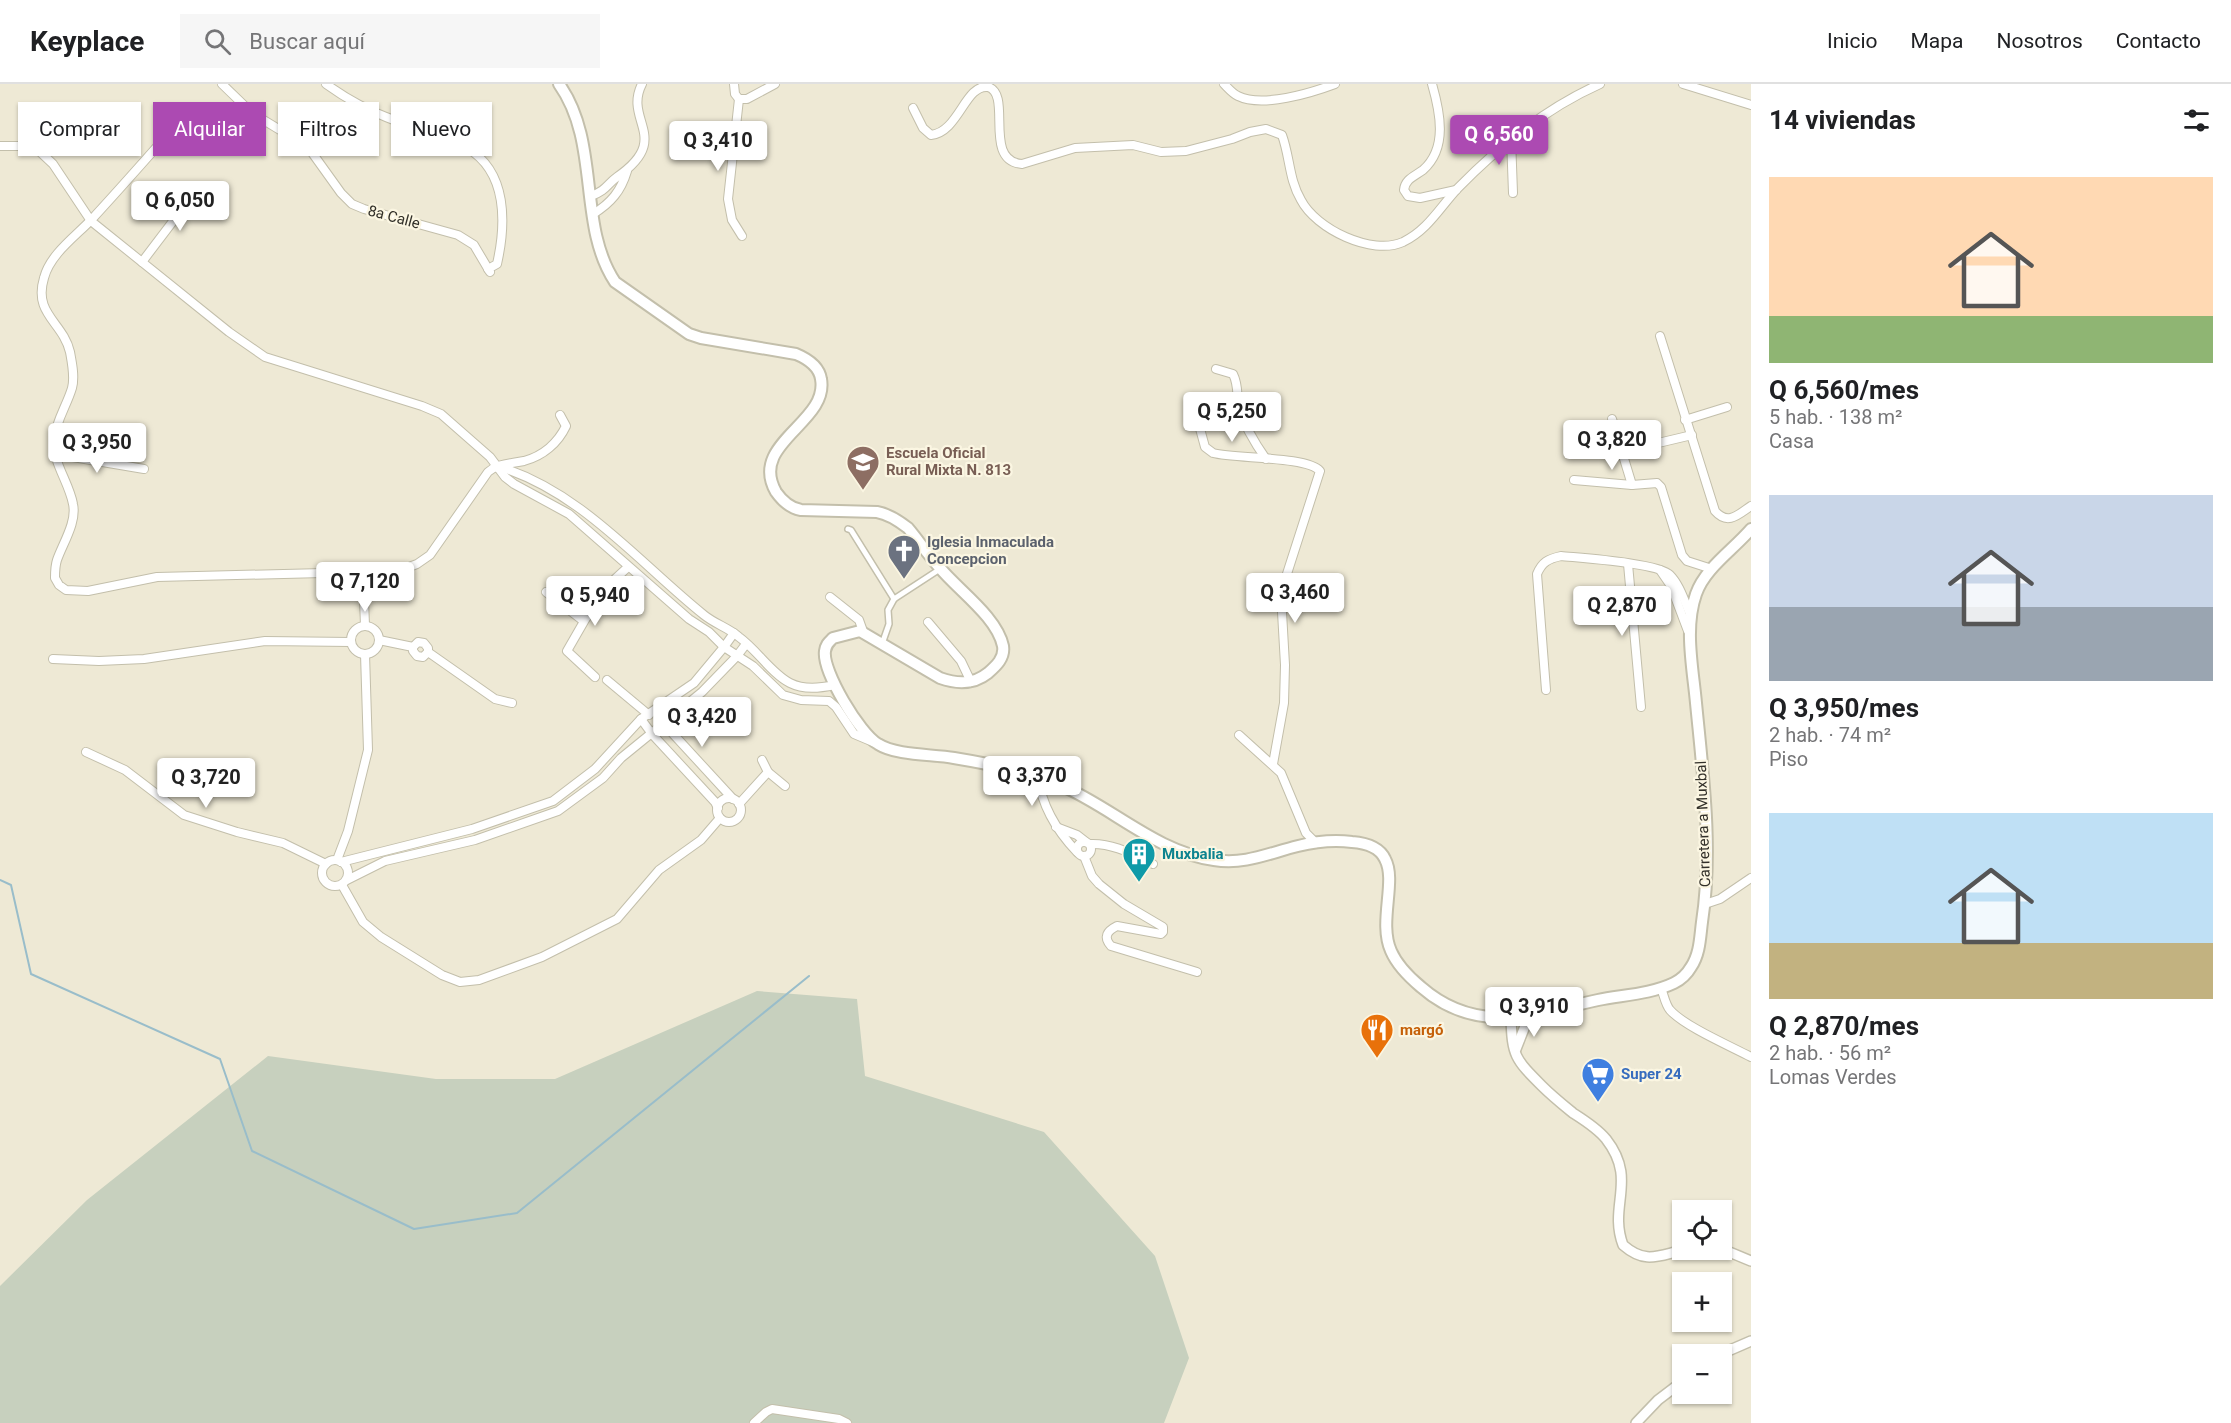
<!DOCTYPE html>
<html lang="es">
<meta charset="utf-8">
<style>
body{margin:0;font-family:Roboto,sans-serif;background:#f6f6f6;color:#202124;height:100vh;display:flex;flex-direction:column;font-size:22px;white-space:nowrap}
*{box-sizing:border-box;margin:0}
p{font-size:20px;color:#757577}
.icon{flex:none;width:33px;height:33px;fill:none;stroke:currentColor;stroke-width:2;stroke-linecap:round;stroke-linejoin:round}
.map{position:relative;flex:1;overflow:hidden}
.sheet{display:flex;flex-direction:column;background:#fff;width:480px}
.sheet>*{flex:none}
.hud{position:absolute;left:18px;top:18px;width:570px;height:54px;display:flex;gap:12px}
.tools{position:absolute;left:1672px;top:1116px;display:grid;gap:12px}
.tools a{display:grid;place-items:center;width:60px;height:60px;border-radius:0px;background:#fff;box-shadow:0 2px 4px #0004;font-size:30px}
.price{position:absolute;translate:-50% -51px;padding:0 14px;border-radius:6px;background:#fff;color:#222;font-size:20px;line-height:39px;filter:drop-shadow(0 2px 3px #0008)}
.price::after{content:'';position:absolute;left:50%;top:36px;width:18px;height:14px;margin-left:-9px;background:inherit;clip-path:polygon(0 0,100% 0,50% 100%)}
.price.active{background:#ac4ab2;color:#fff}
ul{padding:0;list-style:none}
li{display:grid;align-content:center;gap:12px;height:318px;padding:0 18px}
li span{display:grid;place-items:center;height:186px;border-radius:0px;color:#555}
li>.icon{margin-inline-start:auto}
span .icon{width:108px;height:108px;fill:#fffc;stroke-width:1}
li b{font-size:26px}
h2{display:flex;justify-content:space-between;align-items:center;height:72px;padding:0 18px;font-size:26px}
.chip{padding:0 21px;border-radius:0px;background:#fff;box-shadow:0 2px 4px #0004;font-size:21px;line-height:54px}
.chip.active{background:#ac4ab2;color:#fff}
header{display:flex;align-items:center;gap:36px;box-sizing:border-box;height:84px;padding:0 30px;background:#fff;border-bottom:2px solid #e0e0e0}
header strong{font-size:28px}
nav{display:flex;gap:33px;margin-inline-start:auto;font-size:21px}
.search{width:420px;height:54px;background:#f6f6f6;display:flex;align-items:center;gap:15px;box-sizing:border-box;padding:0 21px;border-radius:0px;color:#757577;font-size:22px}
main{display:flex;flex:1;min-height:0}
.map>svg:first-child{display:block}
</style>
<header>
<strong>Keyplace</strong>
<div class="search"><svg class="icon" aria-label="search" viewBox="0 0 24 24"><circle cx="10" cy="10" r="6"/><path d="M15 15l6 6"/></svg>Buscar aquí</div>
<nav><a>Inicio</a><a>Mapa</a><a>Nosotros</a><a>Contacto</a></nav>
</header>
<main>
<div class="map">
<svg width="1751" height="1339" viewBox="0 0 1751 1339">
<rect width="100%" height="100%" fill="#eee9d5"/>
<polygon fill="#c7d0be" points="757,907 857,915 865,992 1044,1048 1155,1172 1189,1274 1164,1339 0,1339 0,1202 87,1116 268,972 436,995 555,995"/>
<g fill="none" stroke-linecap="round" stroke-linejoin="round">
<polyline stroke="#99bdca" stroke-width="2" points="0,796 11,801 31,890 220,975 252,1067 414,1145 517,1129 809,892"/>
<g stroke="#c3bfab" stroke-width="8">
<g id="pedestrian">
<polyline points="848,445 851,446 894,515"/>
<polyline points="882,560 889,540 888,526 894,515 940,485"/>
</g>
</g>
<g stroke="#c3bfab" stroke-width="10">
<g id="minor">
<polyline points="222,0 252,29 308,63 341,109 352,120 364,125 458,151 474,161 490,188"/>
<path d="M326 0C344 13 365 25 386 33 413 44 442 50 467 64 508 88 506 140 497 180L488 185"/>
<polyline points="734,0 735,10 739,15 747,15 775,0"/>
<path d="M1224 0C1228 4 1233 10 1238 12 1262 24 1311 9 1335 0"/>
<path d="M1432 0C1440 28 1448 64 1423 86 1415 92 1405 95 1404 106L1408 112 1420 114 1456 106"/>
<polyline points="1683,0 1751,21"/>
<polyline points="739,15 728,115 732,136 742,152"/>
<path d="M913 24 923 44 931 51C959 48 965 0 988 3 1013 10 982 77 1022 80L1075 64 1133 61 1161 68 1186 67 1232 55 1250 48 1266 45 1282 51C1290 73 1289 96 1301 116 1316 145 1372 172 1403 158 1428 146 1440 123 1458 104 1499 62 1546 24 1600 0"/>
<polyline points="1511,54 1513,109"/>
<path d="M162 57C139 83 116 109 92 135 76 152 50 170 44 194 33 230 63 238 70 268 72 279 75 293 72 304 67 321 56 337 54 355 52 378 69 398 73 420 77 438 63 459 57 476 55 482 55 488 55 494L59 501 66 506 88 507 157 493 363 488 409 483 417 480 430 471 488 388C499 379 510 380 524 377 543 372 558 359 566 342L560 331"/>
<polyline points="0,62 22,62 37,65 53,80 91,137 229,248 265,273 422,322 441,330 490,373 505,393 514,400 569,430 689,535 709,548 724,563 753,582 783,611 801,616 829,617 836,623 854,650 873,658"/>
<path d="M591 112C607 106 606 101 617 93 673 54 623 37 642 0"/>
<path d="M593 130C611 119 621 107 627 87"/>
<polyline points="142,178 199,103"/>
<path d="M1660 252 1715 427C1728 442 1739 430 1751 422"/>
<path d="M1216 285 1233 290C1238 300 1237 308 1238 318 1240 335 1256 361 1266 375"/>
<polyline points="1612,335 1632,401"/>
<polyline points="1685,336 1727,323"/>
<path d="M1199 341 1205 363 1213 369C1235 375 1307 372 1320 387L1285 496 1282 528 1285 581 1284 619 1273 680"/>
<polyline points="1633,365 1692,351"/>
<polyline points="55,370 144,385"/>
<path d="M497 382C581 407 639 479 704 531 715 540 729 544 739 553 757 566 771 589 790 599 804 606 820 604 835 601"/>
<polyline points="1574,396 1632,401 1657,399 1661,403 1682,471 1687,477 1712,485"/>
<polyline points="1628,480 1641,623"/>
<polyline points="1660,486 1671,502 1688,547"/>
<polyline points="363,488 365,542"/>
<polyline points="546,508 581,535 586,534 602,507 628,483"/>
<polyline points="830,513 859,536 864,550"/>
<polyline points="586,534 567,567 595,593"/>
<polyline points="928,538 961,577 971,598"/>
<circle cx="365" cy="556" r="14"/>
<polyline points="379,556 413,563"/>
<polyline points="428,568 423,573 417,572 413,567 413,563 418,558 424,559 428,564 428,568 495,615 512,619"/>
<polyline points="53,575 99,577 144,575 265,557 351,558"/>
<polyline points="607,596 649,631"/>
<path d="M1546 606 1537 490C1542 478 1548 475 1561 472 1580 474 1659 479 1670 491 1680 501 1685 519 1691 532"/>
<polyline points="655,627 664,640 733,715"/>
<polyline points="641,635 652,650 715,718 718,724"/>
<polyline points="1239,651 1281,689 1306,749 1316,759"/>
<polyline points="86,668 125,686 184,731 237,748 283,759 326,780"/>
<polyline points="768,688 785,702"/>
<path d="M1038 693C1042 723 1057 747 1077 768"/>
<circle cx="729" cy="726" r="12"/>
<polyline points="739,720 768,688 762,676"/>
<polyline points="1056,743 1077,751 1086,758"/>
<circle cx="1084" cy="765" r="7"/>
<path d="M1090 760C1113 759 1132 770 1153 780"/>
<path d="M1084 772 1092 792 1099 800 1124 820 1163 843V848L1161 850 1117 842C1107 847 1103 853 1111 862L1197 888"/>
<circle cx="335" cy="789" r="13"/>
<polyline points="337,776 348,747 368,666 365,570"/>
<polyline points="341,778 472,745 553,717 595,685 641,635 694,599 724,563 734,549"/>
<polyline points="347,796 385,777 475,756 558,727 603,694 621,674 702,608 737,572 746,560"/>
<polyline points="342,801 363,838 381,853 442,891 460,898 479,896 542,873 617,835 659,786 701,756 720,734"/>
<polyline points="1705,820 1720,815 1751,794"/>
<path d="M1661 904C1664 911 1665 920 1670 926 1684 942 1730 962 1751 973"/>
<polyline points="754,1339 766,1328 772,1325 839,1335 847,1339"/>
</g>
</g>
<g stroke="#c3bfab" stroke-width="12">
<g id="tertiary">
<path d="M1511 933C1512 972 1515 975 1542 1002 1552 1012 1562 1020 1573 1029 1584 1036 1597 1044 1606 1055 1638 1096 1608 1121 1623 1161 1646 1181 1659 1171 1684 1166"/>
<polyline points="1516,965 1529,932"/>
<polyline points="1722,1165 1751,1177"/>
<polyline points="1721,1270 1751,1257"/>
<polyline points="1636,1339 1658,1316 1683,1297"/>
</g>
</g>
<g stroke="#c3bfab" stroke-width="14">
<path id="secondary" d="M559 0C601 59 577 141 615 198L689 250 701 254 796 270C808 275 819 282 821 295 829 339 748 359 776 408 783 418 790 424 801 426L877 428C889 430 899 437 908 444 919 457 928 471 940 484 958 506 997 533 1003 562 1005 574 996 582 988 589 973 601 957 600 940 594L860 547 833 554C829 558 826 560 825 567 822 587 860 650 878 660 897 672 932 670 954 674 990 680 1026 687 1060 701 1112 723 1156 768 1214 776 1245 781 1269 769 1298 762 1314 758 1335 756 1352 758 1365 759 1379 762 1385 775 1397 797 1378 838 1391 867 1397 881 1409 893 1421 903 1477 952 1533 930 1598 916 1623 911 1651 910 1674 899 1682 895 1687 890 1691 883 1700 870 1700 853 1702 838 1713 766 1703 691 1696 619 1693 585 1684 544 1696 510 1705 484 1733 466 1751 445"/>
</g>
<use href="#pedestrian" stroke="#fff" stroke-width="5"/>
<use href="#minor" stroke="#fff" stroke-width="8"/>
<use href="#tertiary" stroke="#fff" stroke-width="9"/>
<use href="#secondary" stroke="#fff" stroke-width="10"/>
</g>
<defs>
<g id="school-pin" transform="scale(1.725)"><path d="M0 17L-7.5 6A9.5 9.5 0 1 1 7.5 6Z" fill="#8d6e63" stroke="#fbf6e2"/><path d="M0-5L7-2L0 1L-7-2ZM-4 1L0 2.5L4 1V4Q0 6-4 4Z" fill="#fff"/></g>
<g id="church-pin" transform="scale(1.725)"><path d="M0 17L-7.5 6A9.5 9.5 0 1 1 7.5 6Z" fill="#6b7280" stroke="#fbf6e2"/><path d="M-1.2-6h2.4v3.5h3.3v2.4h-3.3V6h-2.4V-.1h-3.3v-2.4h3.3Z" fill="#fff"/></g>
<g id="building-pin" transform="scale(1.725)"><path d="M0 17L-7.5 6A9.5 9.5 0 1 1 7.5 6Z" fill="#0f9aa8" stroke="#fbf6e2"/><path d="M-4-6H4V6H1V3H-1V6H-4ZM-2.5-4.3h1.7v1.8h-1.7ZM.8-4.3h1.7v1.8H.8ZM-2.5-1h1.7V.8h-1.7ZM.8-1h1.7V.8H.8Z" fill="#fff"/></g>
<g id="restaurant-pin" transform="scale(1.725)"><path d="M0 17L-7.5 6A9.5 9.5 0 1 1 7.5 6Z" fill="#e8710a" stroke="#fbf6e2"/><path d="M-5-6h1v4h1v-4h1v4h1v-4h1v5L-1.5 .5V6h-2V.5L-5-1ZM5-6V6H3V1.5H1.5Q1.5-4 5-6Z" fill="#fff"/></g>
<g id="supermarket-pin" transform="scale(1.725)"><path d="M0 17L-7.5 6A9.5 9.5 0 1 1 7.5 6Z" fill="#3f7fe0" stroke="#fbf6e2"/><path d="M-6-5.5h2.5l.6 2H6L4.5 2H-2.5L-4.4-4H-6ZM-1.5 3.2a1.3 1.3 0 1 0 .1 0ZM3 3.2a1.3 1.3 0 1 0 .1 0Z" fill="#fff"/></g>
</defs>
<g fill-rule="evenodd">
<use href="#school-pin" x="863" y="378"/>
<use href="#church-pin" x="904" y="467"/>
<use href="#building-pin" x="1139" y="770"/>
<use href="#restaurant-pin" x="1377" y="946"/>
<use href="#supermarket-pin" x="1598" y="990"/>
</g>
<g text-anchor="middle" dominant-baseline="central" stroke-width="4.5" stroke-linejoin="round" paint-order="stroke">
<g font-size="15" fill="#323029" stroke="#fbf6e2">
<text transform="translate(394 133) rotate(15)">8a Calle</text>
<text transform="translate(1703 740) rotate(-92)">Carretera a Muxbal</text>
</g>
<g font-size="15" font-weight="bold" fill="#785e54" stroke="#fbf6e2" text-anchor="start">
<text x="886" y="369">Escuela Oficial<tspan x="886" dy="17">Rural Mixta N. 813</tspan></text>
</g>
<g font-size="15" font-weight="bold" fill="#5b616d" stroke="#fbf6e2" text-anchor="start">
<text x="927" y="458">Iglesia Inmaculada<tspan x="927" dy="17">Concepcion</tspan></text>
</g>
<g font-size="15" font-weight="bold" fill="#0d838f" stroke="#fbf6e2" text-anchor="start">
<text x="1162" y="770">Muxbalia</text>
</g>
<g font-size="15" font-weight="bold" fill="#c56008" stroke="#fbf6e2" text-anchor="start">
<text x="1400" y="946">margó</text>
</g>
<g font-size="15" font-weight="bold" fill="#366cbe" stroke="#fbf6e2" text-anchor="start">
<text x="1621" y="990">Super 24</text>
</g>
</g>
</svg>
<div class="tools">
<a><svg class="icon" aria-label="locate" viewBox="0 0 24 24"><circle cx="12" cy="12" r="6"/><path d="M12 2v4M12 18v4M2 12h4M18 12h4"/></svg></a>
<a>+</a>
<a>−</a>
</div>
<b class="price active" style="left:1499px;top:82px">Q 6,560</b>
<b class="price" style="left:718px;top:88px">Q 3,410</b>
<b class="price" style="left:180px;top:148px">Q 6,050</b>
<b class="price" style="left:1232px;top:359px">Q 5,250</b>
<b class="price" style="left:1612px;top:387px">Q 3,820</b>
<b class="price" style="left:97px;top:390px">Q 3,950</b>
<b class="price" style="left:365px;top:529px">Q 7,120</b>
<b class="price" style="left:1295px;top:540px">Q 3,460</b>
<b class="price" style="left:595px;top:543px">Q 5,940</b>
<b class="price" style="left:1622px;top:553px">Q 2,870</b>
<b class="price" style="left:702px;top:664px">Q 3,420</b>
<b class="price" style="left:1032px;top:723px">Q 3,370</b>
<b class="price" style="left:206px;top:725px">Q 3,720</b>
<b class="price" style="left:1534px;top:954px">Q 3,910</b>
<div class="hud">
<a class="chip">Comprar</a>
<a class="chip active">Alquilar</a>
<a class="chip">Filtros</a>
<a class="chip">Nuevo</a>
</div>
</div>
<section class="sheet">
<h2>14 viviendas<svg class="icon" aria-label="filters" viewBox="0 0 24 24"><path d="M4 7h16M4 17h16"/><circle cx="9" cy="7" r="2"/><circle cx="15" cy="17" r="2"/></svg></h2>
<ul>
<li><span style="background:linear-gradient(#ffd9b3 75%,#8fb573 0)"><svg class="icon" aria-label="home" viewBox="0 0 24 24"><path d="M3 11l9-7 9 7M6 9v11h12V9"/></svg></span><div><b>Q 6,560/mes</b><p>5 hab. · 138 m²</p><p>Casa</p></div></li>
<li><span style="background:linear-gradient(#c9d6e8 60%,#9aa5b1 0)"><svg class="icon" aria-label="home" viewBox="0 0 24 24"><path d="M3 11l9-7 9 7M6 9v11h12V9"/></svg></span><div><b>Q 3,950/mes</b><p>2 hab. · 74 m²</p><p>Piso</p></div></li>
<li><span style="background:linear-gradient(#bfe0f5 70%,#c2b280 0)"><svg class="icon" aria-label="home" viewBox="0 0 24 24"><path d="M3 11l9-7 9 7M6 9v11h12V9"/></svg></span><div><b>Q 2,870/mes</b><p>2 hab. · 56 m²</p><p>Lomas Verdes</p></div></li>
</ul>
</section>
</main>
